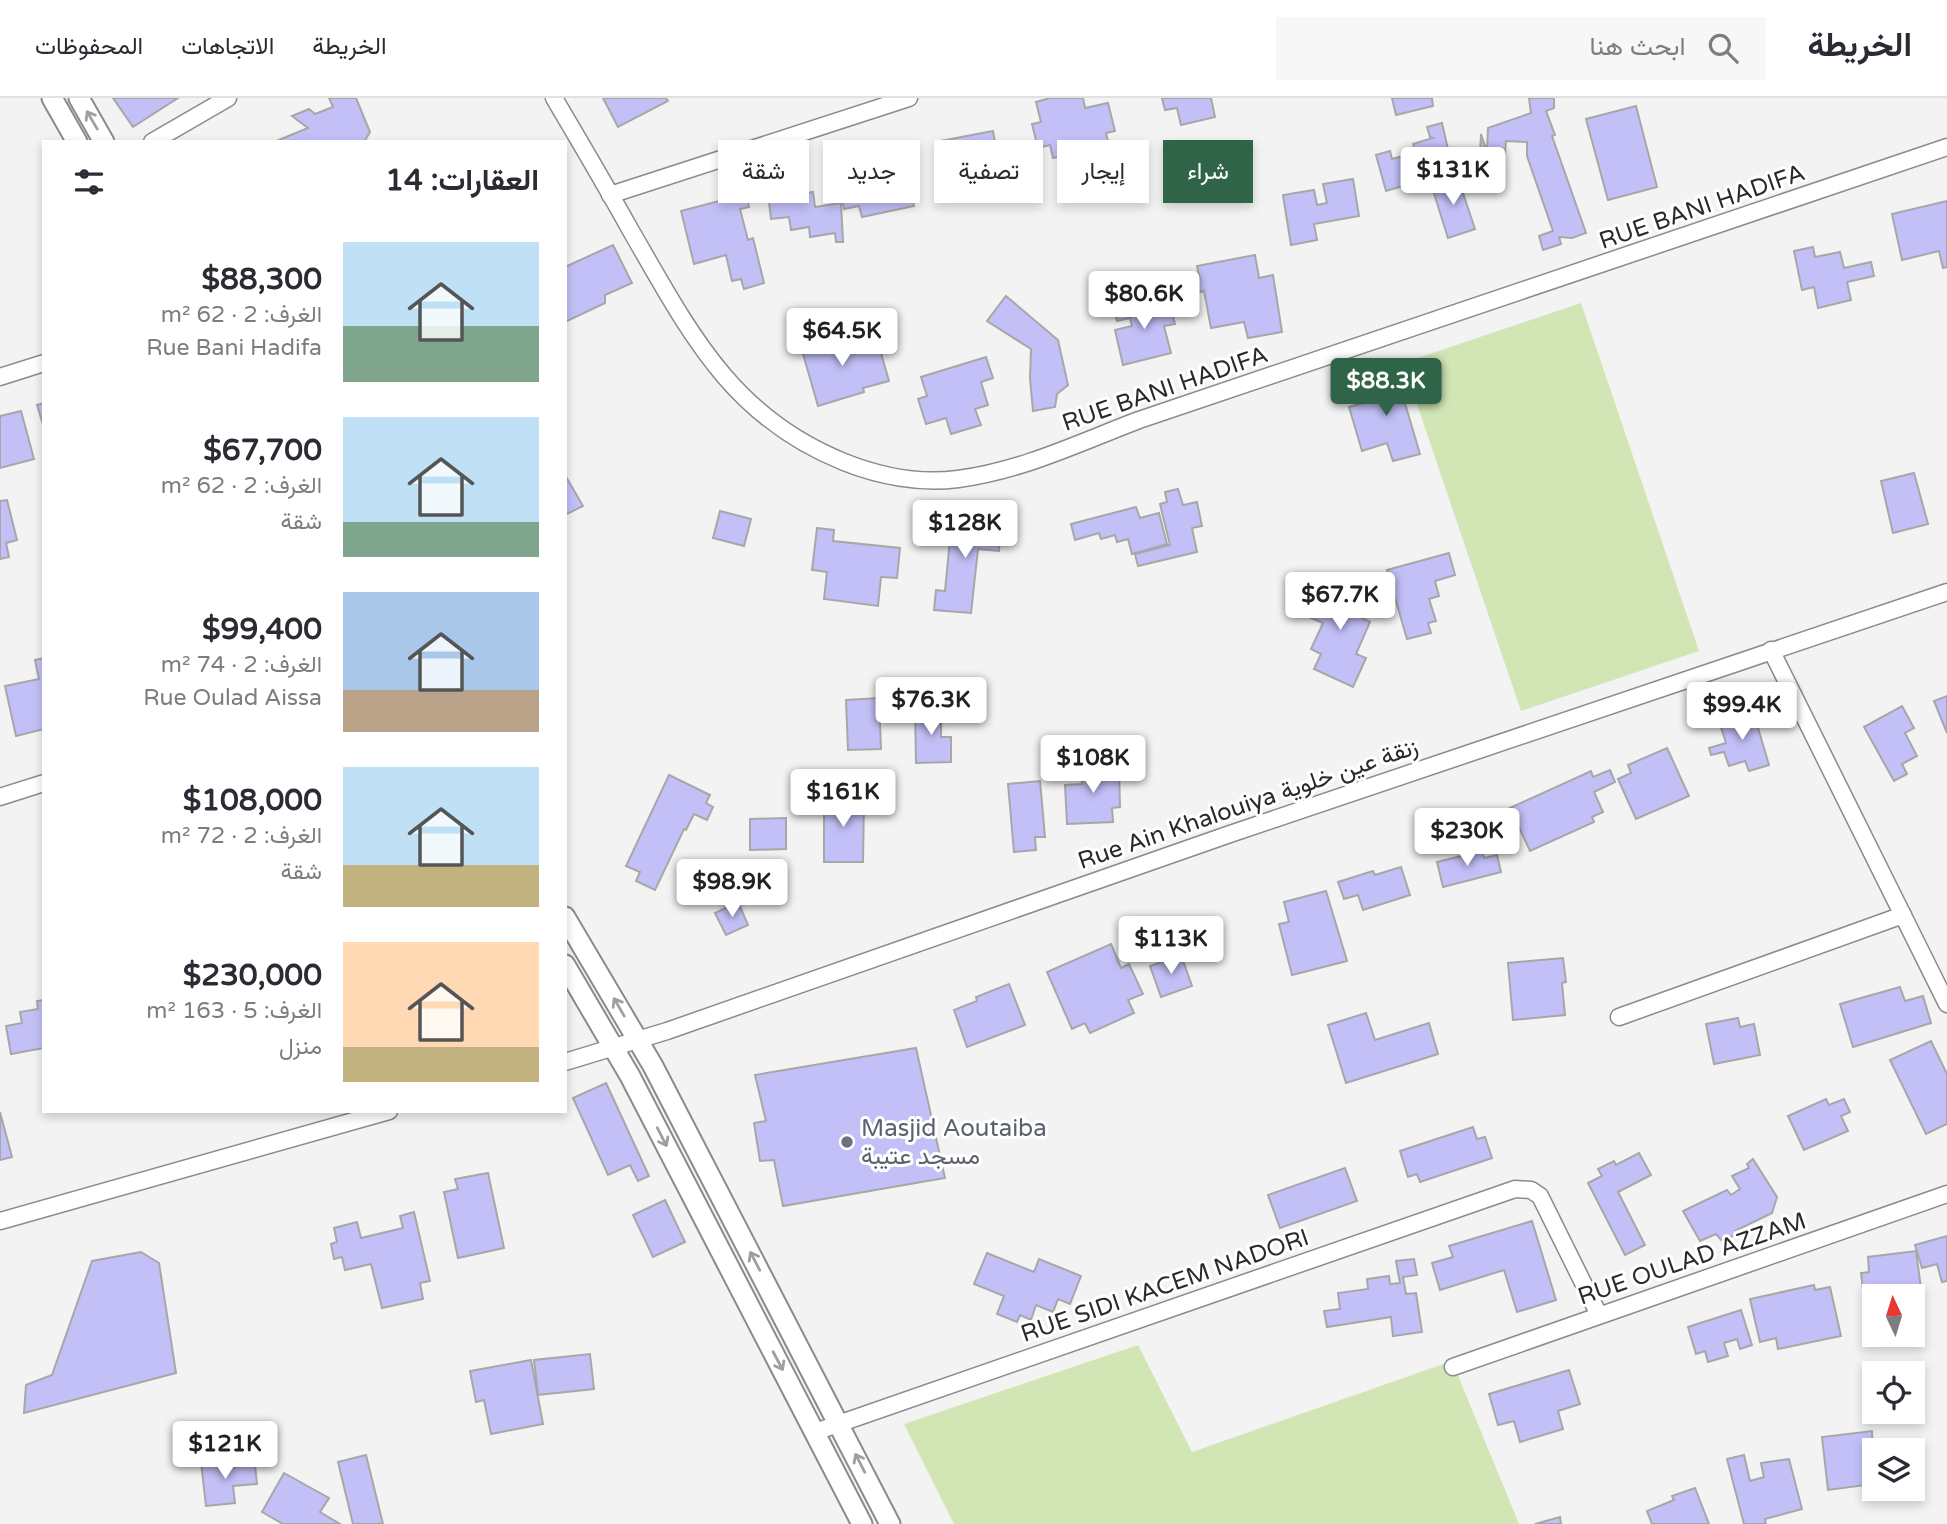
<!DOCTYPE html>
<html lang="ar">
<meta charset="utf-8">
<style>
body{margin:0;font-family:"Varela Round",Vazirmatn,sans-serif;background:#f7f7f7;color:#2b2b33;direction:rtl;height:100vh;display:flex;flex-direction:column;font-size:26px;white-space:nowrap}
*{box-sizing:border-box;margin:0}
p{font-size:23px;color:#7c7c81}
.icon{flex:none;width:38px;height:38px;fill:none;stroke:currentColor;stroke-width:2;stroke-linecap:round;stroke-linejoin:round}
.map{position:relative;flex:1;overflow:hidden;direction:ltr}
.details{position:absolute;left:42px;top:42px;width:525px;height:973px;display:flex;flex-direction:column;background:#fff;border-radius:0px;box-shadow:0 4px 10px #0003;direction:rtl}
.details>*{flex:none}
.hud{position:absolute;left:588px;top:42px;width:665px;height:63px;direction:rtl;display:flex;gap:14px}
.needle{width:46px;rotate:356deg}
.controls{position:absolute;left:1862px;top:1186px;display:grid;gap:14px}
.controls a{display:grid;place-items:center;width:63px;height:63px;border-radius:0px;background:#fff;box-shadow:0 4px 10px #0003;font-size:35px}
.price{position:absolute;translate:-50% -60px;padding:0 16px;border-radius:7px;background:#fff;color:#222;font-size:23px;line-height:46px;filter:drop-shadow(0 2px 4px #0008)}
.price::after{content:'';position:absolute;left:50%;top:42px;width:21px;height:16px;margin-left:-10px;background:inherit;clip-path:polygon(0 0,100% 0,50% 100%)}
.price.current{background:#306448;color:#fff}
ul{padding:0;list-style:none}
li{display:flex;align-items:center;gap:21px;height:175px;padding:0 28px}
li span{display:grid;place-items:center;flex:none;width:196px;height:140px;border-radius:0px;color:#555}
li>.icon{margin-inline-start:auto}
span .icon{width:84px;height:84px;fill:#fffc;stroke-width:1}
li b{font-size:30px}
h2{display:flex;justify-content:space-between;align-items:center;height:84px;padding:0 28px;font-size:30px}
.pill{padding:0 24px;border-radius:0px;background:#fff;box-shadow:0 4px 10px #0003;font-size:24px;line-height:63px}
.pill.current{background:#306448;color:#fff}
header{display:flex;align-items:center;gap:42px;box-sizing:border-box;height:98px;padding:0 35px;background:#fff;border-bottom:2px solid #e1e1e2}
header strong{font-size:33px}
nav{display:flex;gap:38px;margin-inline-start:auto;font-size:24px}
.search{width:490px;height:63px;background:#f7f7f7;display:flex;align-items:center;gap:18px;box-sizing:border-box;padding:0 24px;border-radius:0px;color:#7c7c81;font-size:26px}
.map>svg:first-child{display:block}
</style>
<header>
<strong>الخريطة</strong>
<div class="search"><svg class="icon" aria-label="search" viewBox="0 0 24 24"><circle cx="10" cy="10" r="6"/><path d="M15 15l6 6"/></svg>ابحث هنا</div>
<nav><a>الخريطة</a><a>الاتجاهات</a><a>المحفوظات</a></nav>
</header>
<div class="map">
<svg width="1947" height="1426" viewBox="0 0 1947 1426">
<rect width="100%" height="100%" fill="#f3f3f4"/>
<g fill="#d1e5b5">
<polygon points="1581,205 1699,553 1521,613 1403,265"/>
<polygon points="1138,1247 1192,1354 1452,1263 1519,1426 954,1426 904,1326"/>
</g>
<g fill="#c2c0f7" stroke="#a7a7a8" stroke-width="2">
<polygon points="113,0 178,0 133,29"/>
<polygon points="329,0 356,0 370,34 364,44 274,44 308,30 292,18 309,11 315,16 333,9"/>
<polygon points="603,0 666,0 668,3 618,29"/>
<polygon points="1050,0 1083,0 1085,10 1108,5 1115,33 1106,35 1109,47 1053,60 1050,47 1038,50 1032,26 1041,24 1036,4"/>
<polygon points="1162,0 1211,0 1215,19 1181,27 1177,10 1165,12"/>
<polygon points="1392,0 1432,0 1433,8 1396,17"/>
<polygon points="1529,0 1554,0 1554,10 1546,13 1555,37 1552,38 1586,135 1572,140 1559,139 1561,146 1543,152 1539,138 1553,133 1527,58 1527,44 1506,43 1505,56 1480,55 1481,36 1487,54 1488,30 1531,15"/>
<polygon points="1636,8 1657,89 1608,102 1586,21"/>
<polygon points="1442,25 1453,73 1386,93 1376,57 1390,53 1392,61 1403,58 1402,55 1415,52 1413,46 1433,40 1430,39 1427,29"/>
<polygon points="993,33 1000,71 957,79 955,67 940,70 935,44"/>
<polygon points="903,53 914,108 862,119 859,108 844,111 840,91 862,86 858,63"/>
<polygon points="1457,77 1475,131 1448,140 1431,86"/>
<polygon points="1353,81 1359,118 1314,126 1317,142 1291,147 1283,97 1314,92 1317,107 1327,105 1323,86"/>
<polygon points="790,91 791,97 813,94 815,109 841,105 843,144 836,144 835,135 810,139 809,129 791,132 789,119 771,121 769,104 776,103 774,93"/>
<polygon points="746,96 749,109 740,111 748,142 753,140 764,185 744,191 741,181 732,183 726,157 694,166 681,113"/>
<polygon points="1947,103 1947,169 1943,170 1939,153 1902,162 1892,116"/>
<polygon points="613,147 632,185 605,197 605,205 565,224 565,169"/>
<polygon points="1813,149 1815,159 1840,154 1844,170 1871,164 1874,178 1847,184 1851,202 1818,210 1814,189 1802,192 1794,153"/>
<polygon points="1255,157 1259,180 1273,177 1282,234 1248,240 1244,224 1211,230 1204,193 1197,195 1195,183 1200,182 1197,168"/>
<polygon points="1006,198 1058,242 1068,287 1057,296 1055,309 1033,313 1030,280 1031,251 987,223"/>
<polygon points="1168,200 1175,226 1164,228 1171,255 1123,267 1115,232 1132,228 1130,220 1117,223 1114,212"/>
<polygon points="825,234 831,254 877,241 889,283 863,290 864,294 818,308 799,242"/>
<polygon points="986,259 993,280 981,284 988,307 975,311 981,327 951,336 946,320 926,326 918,301 927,298 921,279"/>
<polygon points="1407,268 1411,282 1399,285 1420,356 1393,363 1387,345 1362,353 1349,309 1370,303 1367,290 1392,282 1389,274"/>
<polygon points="44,305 44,330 37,307"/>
<polygon points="21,313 34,361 0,370 0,318"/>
<polygon points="1914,375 1928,426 1893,435 1881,383"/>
<polygon points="565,377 583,408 565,417"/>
<polygon points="1178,391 1183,407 1197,404 1202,428 1192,430 1197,454 1138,468 1135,456 1170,447 1160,406 1167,404 1165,394"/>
<polygon points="7,402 17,442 6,445 9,459 0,461 0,403"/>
<polygon points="1136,409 1140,420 1159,415 1167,446 1132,456 1128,441 1117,444 1115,437 1101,441 1099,435 1075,442 1071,426"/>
<polygon points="953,411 971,413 970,421 1001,424 999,453 978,451 971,515 934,512 936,492 945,493"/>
<polygon points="720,413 751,421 744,448 713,440"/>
<polygon points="817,430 834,432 833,443 900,450 897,480 881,479 878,508 824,501 827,474 812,472"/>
<polygon points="1449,455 1455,477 1435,483 1439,498 1429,501 1436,523 1428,525 1431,535 1407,541 1387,472"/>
<polygon points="1349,483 1369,492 1358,518 1370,524 1356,556 1366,560 1353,589 1314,571 1321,556 1311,551 1323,525 1304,517 1314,493 1325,498 1328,491 1343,497"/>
<polygon points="44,560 44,631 16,638 5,588 39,581 35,562"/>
<polygon points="1947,598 1947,635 1934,603"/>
<polygon points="879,600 881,651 848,652 846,602"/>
<polygon points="1902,608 1914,630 1905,635 1917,658 1902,666 1907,676 1894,683 1864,629"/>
<polygon points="941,609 941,639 951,639 951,664 916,665 915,610"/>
<polygon points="1753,613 1769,667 1749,673 1745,663 1729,668 1724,654 1711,657 1709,650 1726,645 1719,623"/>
<polygon points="1667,650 1689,698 1636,721 1618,681 1631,675 1628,667"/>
<polygon points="1106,663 1106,671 1119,671 1120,709 1112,710 1113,724 1067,726 1065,687 1082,686 1081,664"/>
<polygon points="1610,672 1615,684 1594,694 1603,714 1592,719 1594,724 1530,753 1510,710 1591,673 1593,679"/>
<polygon points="669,677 710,697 706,705 713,709 707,722 694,716 686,732 684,731 655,792 636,783 640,774 626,768"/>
<polygon points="1040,683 1045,739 1035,739 1036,752 1014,754 1008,686"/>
<polygon points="824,696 847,696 847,703 864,703 863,764 824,764"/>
<polygon points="786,720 786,751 750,752 750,721"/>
<polygon points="1482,753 1484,760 1497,757 1501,774 1443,789 1437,764"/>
<polygon points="1401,769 1410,797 1363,812 1358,797 1344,801 1338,784 1373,773 1375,777"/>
<polygon points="1326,793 1347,863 1292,877 1279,826 1289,824 1284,804"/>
<polygon points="738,804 748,827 726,837 715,815"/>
<polygon points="1111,846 1121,870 1129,866 1143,896 1128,902 1134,915 1090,935 1085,925 1072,931 1047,874"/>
<polygon points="1181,857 1192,888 1161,899 1150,868"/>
<polygon points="1563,860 1566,884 1562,885 1565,917 1513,922 1508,865"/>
<polygon points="1009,886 1025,927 967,949 954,912 977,903 976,899"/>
<polygon points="1900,889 1905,903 1923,898 1931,925 1853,949 1840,906"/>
<polygon points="44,902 44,950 11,956 6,928 22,925 20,914 38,911 37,903"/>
<polygon points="1366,915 1375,942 1429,925 1438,956 1346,985 1328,927"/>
<polygon points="1738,920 1740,929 1754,926 1760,957 1714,966 1706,926"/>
<polygon points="1931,943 1947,976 1947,1026 1926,1036 1890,962"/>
<polygon points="916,950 945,1080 783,1108 774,1062 760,1063 754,1025 766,1023 755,977"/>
<polygon points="606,985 649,1078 638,1083 630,1067 608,1077 573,1000"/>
<polygon points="1826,1001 1829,1007 1844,1001 1850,1014 1841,1018 1848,1033 1804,1052 1788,1018"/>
<polygon points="0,1014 12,1059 0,1062"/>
<polygon points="1473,1029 1477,1041 1485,1039 1492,1060 1420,1084 1417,1076 1408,1079 1400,1053"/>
<polygon points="1639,1055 1651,1077 1618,1094 1645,1147 1625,1157 1588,1085 1602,1078 1598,1071 1614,1063 1616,1067"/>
<polygon points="1753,1061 1777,1099 1772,1115 1735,1133 1737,1136 1722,1143 1716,1136 1700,1143 1683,1113 1727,1092 1731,1097 1740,1091 1732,1078 1749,1070 1747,1066"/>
<polygon points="1345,1070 1357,1103 1280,1130 1268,1097"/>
<polygon points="488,1075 504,1150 458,1160 444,1094 458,1091 455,1081"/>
<polygon points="665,1102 685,1144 653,1159 633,1117"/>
<polygon points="414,1114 430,1183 420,1185 423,1201 382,1210 371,1166 345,1172 342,1159 334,1161 331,1146 337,1144 334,1130 357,1124 361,1140 403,1130 400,1118"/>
<polygon points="1532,1123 1556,1202 1517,1214 1504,1172 1440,1192 1432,1165 1453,1159 1449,1148"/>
<polygon points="1947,1138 1947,1183 1942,1184 1937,1166 1922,1170 1915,1147"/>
<polygon points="1916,1153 1921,1190 1898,1193 1899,1199 1874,1199 1874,1206 1865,1208 1861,1175 1869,1174 1868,1159"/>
<polygon points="141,1154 159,1165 176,1275 24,1315 26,1287 52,1277 92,1163"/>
<polygon points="987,1155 1034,1174 1039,1161 1081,1178 1070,1206 1058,1201 1053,1214 1036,1207 1031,1222 1020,1217 1017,1224 997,1216 1004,1198 974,1186"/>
<polygon points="1414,1161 1417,1177 1403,1179 1406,1196 1416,1195 1422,1234 1393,1238 1391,1219 1327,1229 1324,1213 1340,1211 1338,1195 1368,1191 1367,1181 1389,1178 1390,1186 1400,1185 1396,1163"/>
<polygon points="1814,1187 1815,1192 1830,1189 1841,1238 1778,1251 1776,1240 1760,1244 1750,1201"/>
<polygon points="1741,1212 1752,1247 1740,1251 1737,1241 1724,1245 1728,1258 1708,1264 1705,1253 1696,1256 1688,1229"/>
<polygon points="590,1256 594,1291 538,1297 534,1262"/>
<polygon points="531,1262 543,1326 491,1336 484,1302 476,1304 470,1273"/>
<polygon points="1569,1272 1580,1306 1558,1313 1563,1331 1520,1344 1514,1323 1498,1327 1489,1296"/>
<polygon points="1872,1333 1874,1386 1828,1392 1822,1339"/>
<polygon points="366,1357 383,1426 353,1426 338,1364"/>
<polygon points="1744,1357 1750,1383 1764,1379 1761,1365 1789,1361 1802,1411 1765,1421 1766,1426 1744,1426 1727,1361"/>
<polygon points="232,1361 233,1369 255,1367 257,1386 233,1388 235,1405 206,1408 201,1364"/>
<polygon points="284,1375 329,1400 320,1414 340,1426 283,1426 262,1414"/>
<polygon points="1695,1390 1709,1426 1652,1426 1647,1413 1674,1402 1672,1398"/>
<polygon points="1560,1419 1561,1426 1535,1426"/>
</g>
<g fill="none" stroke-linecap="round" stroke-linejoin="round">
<g stroke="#8b8b8c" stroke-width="19">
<g id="minor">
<path d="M554 0C580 44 606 88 631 133 689 233 731 319 844 364 879 378 920 386 958 381 1021 373 1081 344 1139 322L1947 49"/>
<polyline points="152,44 228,0"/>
<polyline points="610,97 909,0"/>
<polyline points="0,279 44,265"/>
<polyline points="1771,552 1947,906"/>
<polyline points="0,699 44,685"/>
<polyline points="1619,919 1903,817"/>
<polyline points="565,964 667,933 1230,736 1947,494"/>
<polyline points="0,1123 389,1013"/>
<polyline points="1453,1269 1947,1096"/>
<polyline points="815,1334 1515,1091 1531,1092 1540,1098 1599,1217"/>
</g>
</g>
<g stroke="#8b8b8c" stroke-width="23">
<g id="tertiary">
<polyline points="52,0 77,44"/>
<polyline points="79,0 104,44"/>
<polyline points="565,819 653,968 890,1426"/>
<polyline points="565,867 630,978 862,1426"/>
</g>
</g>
<use href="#minor" stroke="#fff" stroke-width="16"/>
<use href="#tertiary" stroke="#fff" stroke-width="19"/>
</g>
<defs><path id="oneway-shaft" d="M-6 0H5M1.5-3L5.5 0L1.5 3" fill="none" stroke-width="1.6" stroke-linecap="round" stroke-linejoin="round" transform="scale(1.75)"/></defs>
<g stroke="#9f9f9f">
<use href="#oneway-shaft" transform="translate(92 22) rotate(-120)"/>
<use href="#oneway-shaft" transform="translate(619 909) rotate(-120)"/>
<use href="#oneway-shaft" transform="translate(662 1039) rotate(63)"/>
<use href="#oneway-shaft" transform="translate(755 1163) rotate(-117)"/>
<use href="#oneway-shaft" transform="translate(778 1263) rotate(62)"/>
<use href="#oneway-shaft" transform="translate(860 1365) rotate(-117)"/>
</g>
<circle fill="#6b7280" stroke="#fff" stroke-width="2.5" cx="847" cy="1044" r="7"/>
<g text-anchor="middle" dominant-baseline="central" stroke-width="6" stroke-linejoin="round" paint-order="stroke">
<g font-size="24" fill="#2a2a2a" stroke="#fff">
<text transform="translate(1702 109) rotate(-19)">RUE BANI HADIFA</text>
<text transform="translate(1165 291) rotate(-19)">RUE BANI HADIFA</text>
<text transform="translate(1248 706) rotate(-19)">Rue Ain Khalouiya زنقة عين خلوية</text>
<text transform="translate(1692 1161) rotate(-19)">RUE OULAD AZZAM</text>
<text transform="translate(1165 1188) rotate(-19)">RUE SIDI KACEM NADORI</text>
</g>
<g font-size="24" fill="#5b616d" stroke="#fff" text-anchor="start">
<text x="861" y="1030">Masjid Aoutaiba<tspan x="861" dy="28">مسجد عتيبة</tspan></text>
</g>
</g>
</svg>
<div class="controls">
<a><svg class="needle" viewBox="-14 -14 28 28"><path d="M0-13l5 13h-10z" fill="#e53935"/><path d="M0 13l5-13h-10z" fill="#7c7c81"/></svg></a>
<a><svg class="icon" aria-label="locate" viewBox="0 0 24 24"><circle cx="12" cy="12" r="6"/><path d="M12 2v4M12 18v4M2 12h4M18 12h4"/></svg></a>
<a><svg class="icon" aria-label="layers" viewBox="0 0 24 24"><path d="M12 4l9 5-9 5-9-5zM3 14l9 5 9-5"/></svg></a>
</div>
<b class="price" style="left:1453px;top:109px">$131K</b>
<b class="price" style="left:1144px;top:233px">$80.6K</b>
<b class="price" style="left:842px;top:270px">$64.5K</b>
<b class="price current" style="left:1386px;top:320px">$88.3K</b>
<b class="price" style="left:965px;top:462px">$128K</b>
<b class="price" style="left:1340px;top:534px">$67.7K</b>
<b class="price" style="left:931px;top:639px">$76.3K</b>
<b class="price" style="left:1742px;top:644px">$99.4K</b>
<b class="price" style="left:1093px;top:697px">$108K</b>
<b class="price" style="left:843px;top:731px">$161K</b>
<b class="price" style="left:1467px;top:770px">$230K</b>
<b class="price" style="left:732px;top:821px">$98.9K</b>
<b class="price" style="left:1171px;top:878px">$113K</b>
<b class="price" style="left:225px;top:1383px">$121K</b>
<div class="hud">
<a class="pill current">شراء</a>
<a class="pill">إيجار</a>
<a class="pill">تصفية</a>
<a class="pill">جديد</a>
<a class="pill">شقة</a>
</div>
<section class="details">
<h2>العقارات: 14<svg class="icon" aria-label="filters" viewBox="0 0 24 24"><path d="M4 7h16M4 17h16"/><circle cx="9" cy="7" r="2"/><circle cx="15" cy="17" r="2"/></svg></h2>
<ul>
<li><span style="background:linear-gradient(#bfe0f5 60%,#7fa58c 0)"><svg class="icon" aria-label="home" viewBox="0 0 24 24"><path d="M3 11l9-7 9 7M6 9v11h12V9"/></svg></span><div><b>$88,300</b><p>الغرف: 2 · 62 m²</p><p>Rue Bani Hadifa</p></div></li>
<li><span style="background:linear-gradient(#bfe0f5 75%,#7fa58c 0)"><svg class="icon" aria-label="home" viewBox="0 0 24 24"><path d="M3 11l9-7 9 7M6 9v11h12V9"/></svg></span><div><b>$67,700</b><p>الغرف: 2 · 62 m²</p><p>شقة</p></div></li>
<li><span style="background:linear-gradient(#a9c7e8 70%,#b9a48a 0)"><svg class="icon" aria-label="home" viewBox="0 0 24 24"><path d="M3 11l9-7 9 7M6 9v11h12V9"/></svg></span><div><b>$99,400</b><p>الغرف: 2 · 74 m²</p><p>Rue Oulad Aissa</p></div></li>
<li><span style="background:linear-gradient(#bfe0f5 70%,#c2b280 0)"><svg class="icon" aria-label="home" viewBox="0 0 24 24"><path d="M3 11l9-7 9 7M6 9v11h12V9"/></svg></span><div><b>$108,000</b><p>الغرف: 2 · 72 m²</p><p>شقة</p></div></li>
<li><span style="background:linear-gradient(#ffd9b3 75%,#c2b280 0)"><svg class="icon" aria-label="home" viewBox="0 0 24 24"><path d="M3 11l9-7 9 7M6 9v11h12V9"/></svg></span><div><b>$230,000</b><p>الغرف: 5 · 163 m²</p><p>منزل</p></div></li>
</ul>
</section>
</div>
